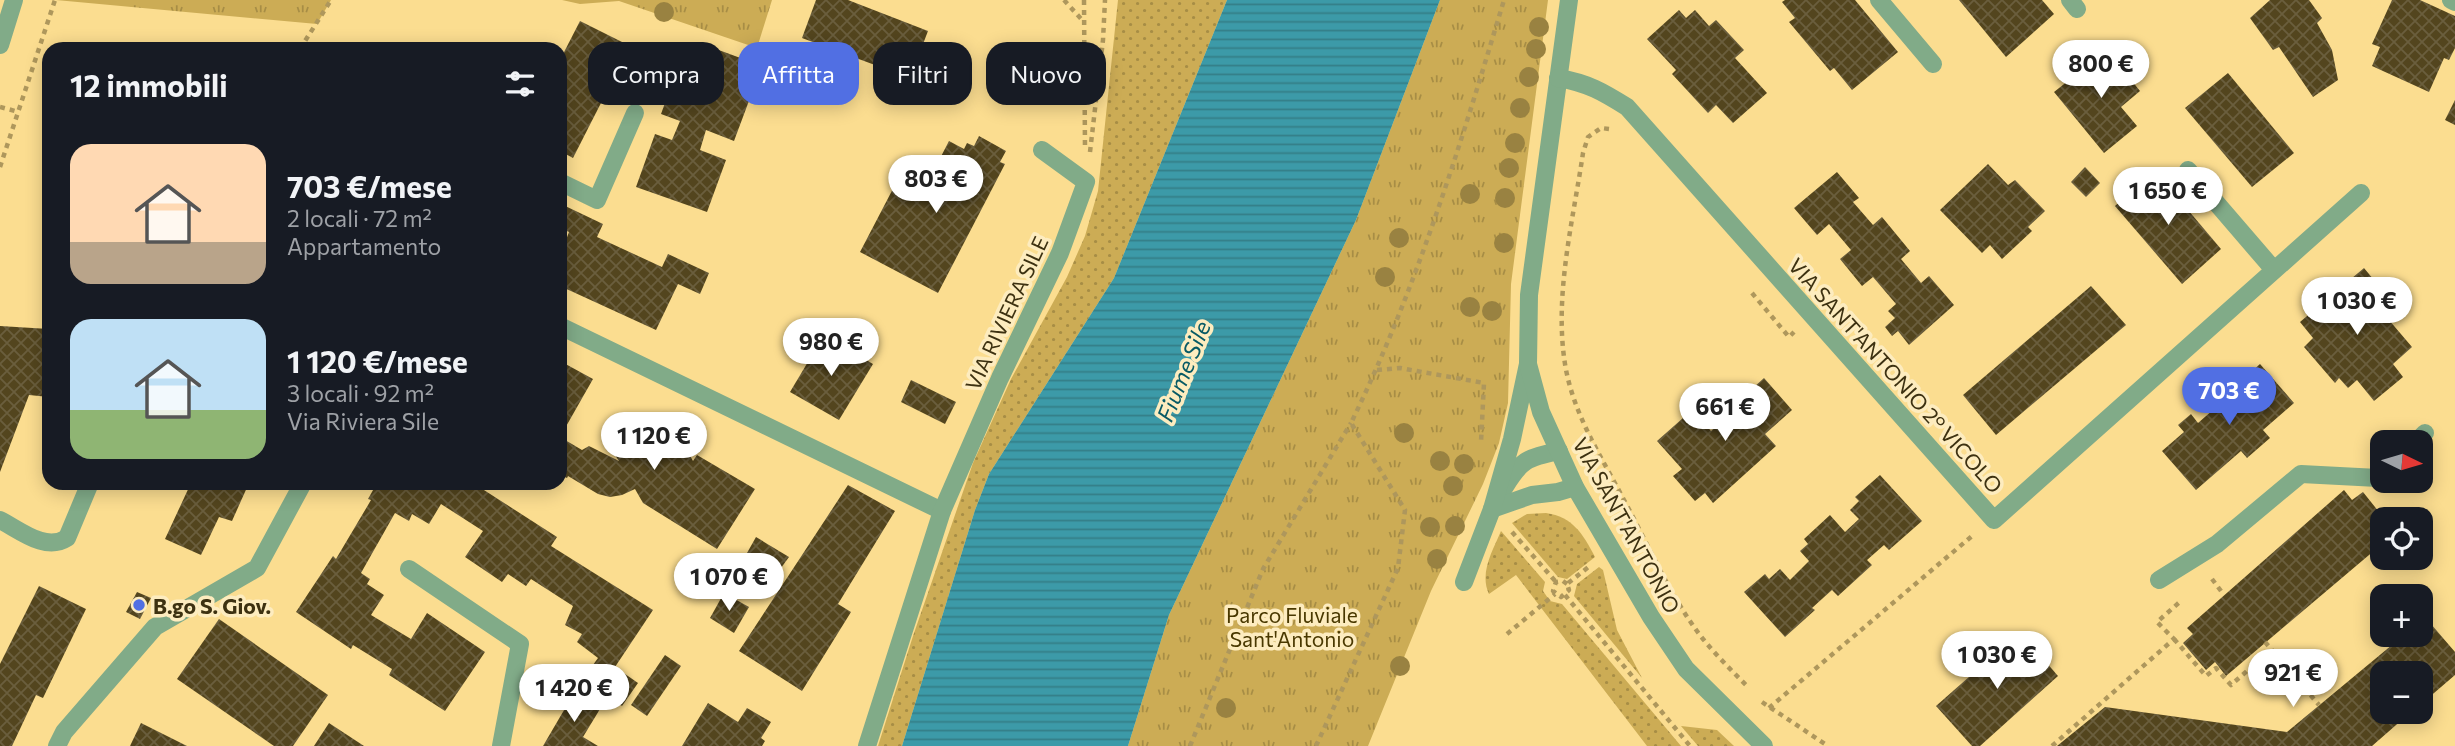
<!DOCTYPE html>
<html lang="it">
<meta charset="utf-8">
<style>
body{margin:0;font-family:Commissioner,sans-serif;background:#20242c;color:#f1f3f6;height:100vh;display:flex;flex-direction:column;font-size:26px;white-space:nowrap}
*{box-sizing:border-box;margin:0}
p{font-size:23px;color:#9ea1a6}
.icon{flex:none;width:38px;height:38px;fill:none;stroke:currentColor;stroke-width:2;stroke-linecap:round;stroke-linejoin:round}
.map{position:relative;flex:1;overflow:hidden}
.sheet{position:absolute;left:42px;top:42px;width:525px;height:448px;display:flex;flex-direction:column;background:#171b24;border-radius:21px;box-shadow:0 4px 18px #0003}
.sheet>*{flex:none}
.top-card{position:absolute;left:588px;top:42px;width:665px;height:63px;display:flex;gap:14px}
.needle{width:46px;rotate:95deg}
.buttons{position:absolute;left:2370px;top:430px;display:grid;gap:14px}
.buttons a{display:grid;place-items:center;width:63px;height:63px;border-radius:14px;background:#171b24;box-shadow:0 4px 18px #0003;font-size:35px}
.price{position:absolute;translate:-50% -60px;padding:0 16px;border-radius:24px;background:#fff;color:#222;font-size:23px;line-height:46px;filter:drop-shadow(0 2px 4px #0008)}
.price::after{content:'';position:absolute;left:50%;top:42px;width:21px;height:16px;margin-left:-10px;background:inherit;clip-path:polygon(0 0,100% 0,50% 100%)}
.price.selected{background:#516fe3;color:#fff}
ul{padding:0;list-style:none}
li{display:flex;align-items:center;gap:21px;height:175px;padding:0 28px}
li span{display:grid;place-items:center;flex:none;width:196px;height:140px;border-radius:21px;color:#555}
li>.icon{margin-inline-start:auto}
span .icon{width:84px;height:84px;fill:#fffc;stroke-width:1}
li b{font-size:30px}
h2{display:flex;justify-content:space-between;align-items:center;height:84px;padding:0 28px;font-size:30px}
.pill{padding:0 24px;border-radius:21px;background:#171b24;box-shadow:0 4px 18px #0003;font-size:24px;line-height:63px}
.pill.selected{background:#516fe3;color:#fff}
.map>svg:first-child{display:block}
</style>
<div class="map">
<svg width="2455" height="746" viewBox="0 0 2455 746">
<defs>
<pattern id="grass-dots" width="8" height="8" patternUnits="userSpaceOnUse" patternTransform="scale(1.75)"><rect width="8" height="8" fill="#ccac55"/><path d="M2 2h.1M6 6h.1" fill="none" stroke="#a78d45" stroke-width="1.8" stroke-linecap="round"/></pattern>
<pattern id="park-tufts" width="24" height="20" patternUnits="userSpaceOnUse" patternTransform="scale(1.75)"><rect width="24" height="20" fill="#ccac55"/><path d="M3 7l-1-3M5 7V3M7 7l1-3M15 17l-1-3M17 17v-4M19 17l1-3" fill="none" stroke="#a78d45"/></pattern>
<pattern id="water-rules" width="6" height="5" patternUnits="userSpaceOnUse" patternTransform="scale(1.75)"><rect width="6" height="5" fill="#3c9aa8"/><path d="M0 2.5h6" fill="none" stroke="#347e87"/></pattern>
<pattern id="building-cross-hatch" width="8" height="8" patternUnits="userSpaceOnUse" patternTransform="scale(1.75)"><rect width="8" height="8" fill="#53451e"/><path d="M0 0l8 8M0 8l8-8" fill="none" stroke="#6a5e3d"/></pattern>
</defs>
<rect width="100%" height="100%" fill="#fbdd90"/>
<g fill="url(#grass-dots)">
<polygon points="1118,0 1227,0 1114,278 989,474 975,510 902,746 878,746 913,636 973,463 1011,379 1067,277 1085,236 1098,191"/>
<path d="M1546 513C1573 517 1583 534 1595 557L1567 579 1558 577 1512 523 1527 514Z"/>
<path d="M1501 531 1545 582 1543 591 1550 601 1562 604 1681 746H1647L1516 575 1489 594C1479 573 1493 550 1501 531Z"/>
<polygon points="1599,567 1603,570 1617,630 1642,678 1574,596 1577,584"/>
<polygon points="1681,726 1717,730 1734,746 1698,746"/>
</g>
<g fill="url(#park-tufts)">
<polygon points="56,0 331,0 317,24"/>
<polygon points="562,0 772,0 757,48 619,1 580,4"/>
<polygon points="1440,0 1548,0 1511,284 1508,403 1499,443 1483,484 1431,591 1368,746 1128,746 1169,615 1356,220"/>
</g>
<polygon fill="url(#water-rules)" points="1227,0 1440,0 1356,220 1169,615 1128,746 902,746 975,510 989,474 1114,278"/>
<g fill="url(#building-cross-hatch)">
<polygon points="816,0 848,0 928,31 910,78 802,38"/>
<polygon points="1785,0 1855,0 1898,52 1852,90 1834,68 1830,71 1789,22 1795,18 1782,2"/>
<polygon points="1959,0 2042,0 2054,14 2006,57"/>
<polygon points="2270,0 2309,0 2322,18 2317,23 2332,50 2338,80 2313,97 2279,47 2273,50 2250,18"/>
<polygon points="2392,0 2420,0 2455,16 2455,48 2449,60 2444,58 2429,92 2372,66 2380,47 2372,44"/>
<polygon points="1679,10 1686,18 1695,10 1709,26 1716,20 1744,50 1735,58 1767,93 1733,123 1716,105 1708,113 1672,74 1676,70 1647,39"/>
<polygon points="580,21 630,46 573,158 560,151 560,60"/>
<polygon points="708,46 762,66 734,141 706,130 700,150 726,160 707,212 636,187 655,134 672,140 680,121 661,114 679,64 699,71"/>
<polygon points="2107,50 2140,91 2121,107 2137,126 2104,153 2054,92"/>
<polygon points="2228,73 2294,153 2252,187 2185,108"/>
<polygon points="2455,100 2455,125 2445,120"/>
<polygon points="979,136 1006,151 1000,162 1005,164 938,293 860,252 896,183 920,197 949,141 964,149 967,143 974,146"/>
<polygon points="1988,164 2008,185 2015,180 2045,211 2028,227 2032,231 2002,259 1990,245 1982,253 1940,210"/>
<polygon points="2085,167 2100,183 2086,197 2071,182"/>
<polygon points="2155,171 2221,249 2182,284 2115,206"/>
<polygon points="1837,172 1859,198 1853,202 1873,225 1882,217 1910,251 1901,259 1921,283 1929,276 1954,305 1909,345 1898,331 1892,336 1885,327 1895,318 1888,311 1896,304 1873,277 1862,286 1840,259 1851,250 1829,224 1817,235 1794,208"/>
<polygon points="561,204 603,224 597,237 662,267 668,254 709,273 700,294 678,284 656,330 560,286 560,256 569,232 560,228"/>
<polygon points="2364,268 2388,297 2377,306 2412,347 2393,364 2403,377 2374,401 2357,380 2348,388 2339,378 2335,383 2304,347 2313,338 2300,322"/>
<polygon points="2091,286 2126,325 1996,435 1963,395"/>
<polygon points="0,326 49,329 49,397 29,395 0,472"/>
<polygon points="824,335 873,364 839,420 790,392"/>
<polygon points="560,361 593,379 560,437 582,450 589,446 619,461 613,452 668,417 693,461 697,455 755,489 717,549 643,503 635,489 622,495 610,497 598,494 568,476 567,478 560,475"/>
<polygon points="2260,364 2294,403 2263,430 2270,438 2247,458 2241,451 2196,490 2162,451 2184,432 2178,425 2191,414 2198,423 2229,396 2221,388 2235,376 2240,382"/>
<polygon points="1764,378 1792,410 1765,434 1776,446 1713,503 1705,493 1695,501 1673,476 1682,469 1657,441 1692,410 1711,431 1734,410 1732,407"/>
<polygon points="911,380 956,402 945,424 901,402"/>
<polygon points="1880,475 1922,521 1889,550 1884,545 1867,560 1872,565 1838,596 1832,590 1812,608 1815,610 1785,637 1744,592 1765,574 1769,579 1780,569 1790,580 1809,561 1800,551 1808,544 1804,539 1830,515 1845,532 1859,519 1850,510 1859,501 1855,497"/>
<polygon points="191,483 249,483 232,521 219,517 201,555 165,539"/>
<polygon points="377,483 473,483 557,537 551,546 653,610 615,667 638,683 622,706 582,680 598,658 577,642 582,634 565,625 573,606 531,579 526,586 508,574 502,582 465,557 483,531 441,504 429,524 412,514 409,521 395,513 361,573 370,579 367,584 384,595 371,615 411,639 427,613 485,652 445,711 389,675 392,669 353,645 351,649 296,612 333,556 336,559 371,500 368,499"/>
<polygon points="848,485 895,511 838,604 851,612 802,691 739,651"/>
<polygon points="2344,490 2352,500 2363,492 2383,517 2376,523 2382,530 2382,544 2226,676 2215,662 2206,670 2183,643 2193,634 2187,628"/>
<polygon points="756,537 789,557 778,572 747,553"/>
<polygon points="39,586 86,609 43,698 36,695 12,746 0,746 0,664"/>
<polygon points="137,592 151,598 140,619 126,612"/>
<polygon points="724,593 749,607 734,633 710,618"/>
<polygon points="2425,617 2455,652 2455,675 2420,705 2420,674 2382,674 2382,712 2411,712 2372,746 2057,746 2105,707 2287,732 2404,635 2420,635 2420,622"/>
<polygon points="219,619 328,695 293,746 274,746 177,679"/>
<polygon points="2020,632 2058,676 1980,746 1972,746 1936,706"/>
<polygon points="665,655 681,666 647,716 631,705"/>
<polygon points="574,693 600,709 583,737 598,746 543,746"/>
<polygon points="708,703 738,722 747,708 771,722 761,738 765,741 762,746 682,746"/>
<polygon points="141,723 187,746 130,746"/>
<polygon points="329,723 364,746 314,746"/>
</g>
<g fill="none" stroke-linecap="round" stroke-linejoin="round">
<g stroke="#ae975c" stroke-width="4.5" stroke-dasharray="5 5" stroke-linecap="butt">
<polyline points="1064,0 1083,21"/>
<polyline points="1084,0 1085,150"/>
<polyline points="300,49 331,0"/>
<polyline points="0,107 19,112"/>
<path d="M1609 129 1601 128 1588 137 1583 153C1573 221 1554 295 1565 364 1573 414 1601 456 1624 500 1649 546 1670 597 1703 639 1716 655 1731 670 1746 685"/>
<polyline points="1090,152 1103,40 1105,0"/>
<polyline points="0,167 55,0"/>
<polyline points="1752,293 1789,337 1794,332"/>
<polyline points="1377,370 1400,368 1484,383 1481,442"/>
<polyline points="1512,532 1556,582"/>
<polyline points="2212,579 2224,595"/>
<polyline points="1567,584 1563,581 1556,582 1553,591 1561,597 1569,590 1567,584 1591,565"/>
<polyline points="1565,595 1690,746"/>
<polyline points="1507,634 1555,594"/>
<polyline points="2174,639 2206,676 2216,668 2231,685 2272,649"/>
<polyline points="2265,642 2319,705"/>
<polyline points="1762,702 1828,746"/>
<polyline points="1769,708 1972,536"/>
<polyline points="1190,746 1263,569 1351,423"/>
<path d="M1316 746 1398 568 1405 510 1351 423C1417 288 1461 143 1504 0"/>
<polyline points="2052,746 2174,639 2157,622 2182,600"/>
</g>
<g stroke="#81ab88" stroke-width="18">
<polyline points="2188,170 2274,270"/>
<polyline points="560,182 597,200 635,113"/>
<polyline points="2415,443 2425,433"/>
<path d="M1504 488C1521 460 1526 458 1559 451"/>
<polyline points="1492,509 1532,495 1558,492 1575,487"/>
<path d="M0 520C20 530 45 552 67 538L90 483"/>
<polyline points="2159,580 2217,544 2301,474 2378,478 2382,475"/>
<polyline points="1464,582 1492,509 1512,439 1528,364"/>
</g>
<g stroke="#81ab88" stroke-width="18">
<polyline points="1569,0 1529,295 1528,364 1541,412 1575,487 1651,617 1686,669 1764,746"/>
<polyline points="1879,0 1933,64"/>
<polyline points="2070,0 2077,9"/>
<polyline points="2451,0 2455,2"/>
<polyline points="0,45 14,0"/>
<path d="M1558 78C1588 83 1603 92 1627 107L1994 520 2361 193"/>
<polyline points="560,326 942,511"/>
<polyline points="409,569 520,644 501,746"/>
<polyline points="57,746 64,732 155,627 257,568 303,483"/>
<polyline points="867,746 942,511 1000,378 1060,253 1086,182 1042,150"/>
</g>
</g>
<g fill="#998241">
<circle cx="664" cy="12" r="10"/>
<circle cx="1539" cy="27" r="10"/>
<circle cx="1536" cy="49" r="10"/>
<circle cx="1529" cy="77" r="10"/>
<circle cx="1062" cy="79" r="10"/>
<circle cx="1520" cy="108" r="10"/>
<circle cx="1515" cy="143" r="10"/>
<circle cx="1509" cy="168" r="10"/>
<circle cx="1470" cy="194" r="10"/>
<circle cx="1505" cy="198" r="10"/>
<circle cx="1399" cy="238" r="10"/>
<circle cx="1504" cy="243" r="10"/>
<circle cx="1385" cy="277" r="10"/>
<circle cx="1470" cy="307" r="10"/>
<circle cx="1492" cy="311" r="10"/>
<circle cx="1404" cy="433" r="10"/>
<circle cx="1440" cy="461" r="10"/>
<circle cx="1464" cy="464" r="10"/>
<circle cx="1453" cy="486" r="10"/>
<circle cx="1455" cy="526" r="10"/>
<circle cx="1430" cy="527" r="10"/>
<circle cx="1437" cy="559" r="10"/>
<circle cx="1400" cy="666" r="10"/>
<circle cx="1226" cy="708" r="10"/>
</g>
<circle fill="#516fe3" stroke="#fdecbf" stroke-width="2.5" cx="139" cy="605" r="7"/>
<g text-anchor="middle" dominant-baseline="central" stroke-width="7" stroke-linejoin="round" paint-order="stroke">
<g font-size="21" fill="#3d3111" stroke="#fdecbf">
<text transform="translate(1006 313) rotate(-65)">VIA RIVIERA SILE</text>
<text transform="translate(1896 375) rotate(48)">VIA SANT'ANTONIO 2° VICOLO</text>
<text transform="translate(1627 525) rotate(61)">VIA SANT'ANTONIO</text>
</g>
<g font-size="21" font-weight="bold" fill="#3d3111" stroke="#fdecbf" text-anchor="start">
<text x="153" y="605">B.go S. Giov.</text>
</g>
<g font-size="21" fill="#493800" stroke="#fdecbf">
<text x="1292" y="614">Parco Fluviale<tspan x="1292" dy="24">Sant'Antonio</tspan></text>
</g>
<g font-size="23" font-style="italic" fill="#085a65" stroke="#fdecbf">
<text transform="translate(1183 371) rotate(-68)">Fiume Sile</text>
</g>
</g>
</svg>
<div class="buttons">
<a><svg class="needle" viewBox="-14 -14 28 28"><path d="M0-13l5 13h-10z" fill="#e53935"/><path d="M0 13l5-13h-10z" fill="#9ea1a6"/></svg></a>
<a><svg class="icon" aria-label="locate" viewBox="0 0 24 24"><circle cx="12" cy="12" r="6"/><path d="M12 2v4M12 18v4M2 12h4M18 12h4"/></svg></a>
<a>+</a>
<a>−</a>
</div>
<b class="price" style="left:2101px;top:100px">800 €</b>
<b class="price" style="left:936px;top:215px">803 €</b>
<b class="price" style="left:2168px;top:227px">1 650 €</b>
<b class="price" style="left:2357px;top:337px">1 030 €</b>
<b class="price" style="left:831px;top:378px">980 €</b>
<b class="price selected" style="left:2229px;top:427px">703 €</b>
<b class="price" style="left:1725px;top:443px">661 €</b>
<b class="price" style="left:654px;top:472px">1 120 €</b>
<b class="price" style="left:729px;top:613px">1 070 €</b>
<b class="price" style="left:1997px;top:691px">1 030 €</b>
<b class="price" style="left:2293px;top:709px">921 €</b>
<b class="price" style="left:574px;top:724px">1 420 €</b>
<div class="top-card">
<a class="pill">Compra</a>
<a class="pill selected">Affitta</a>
<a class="pill">Filtri</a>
<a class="pill">Nuovo</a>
</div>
<section class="sheet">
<h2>12 immobili<svg class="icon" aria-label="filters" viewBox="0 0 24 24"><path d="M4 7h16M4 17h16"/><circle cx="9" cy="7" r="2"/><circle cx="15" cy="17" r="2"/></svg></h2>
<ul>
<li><span style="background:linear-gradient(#ffd9b3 70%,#b9a48a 0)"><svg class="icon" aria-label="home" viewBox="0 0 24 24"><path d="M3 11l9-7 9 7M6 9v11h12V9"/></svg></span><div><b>703 €/mese</b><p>2 locali · 72 m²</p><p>Appartamento</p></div></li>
<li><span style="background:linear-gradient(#bfe0f5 65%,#8fb573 0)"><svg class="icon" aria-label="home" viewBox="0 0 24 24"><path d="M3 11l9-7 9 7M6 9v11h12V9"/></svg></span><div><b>1 120 €/mese</b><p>3 locali · 92 m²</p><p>Via Riviera Sile</p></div></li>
</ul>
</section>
</div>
